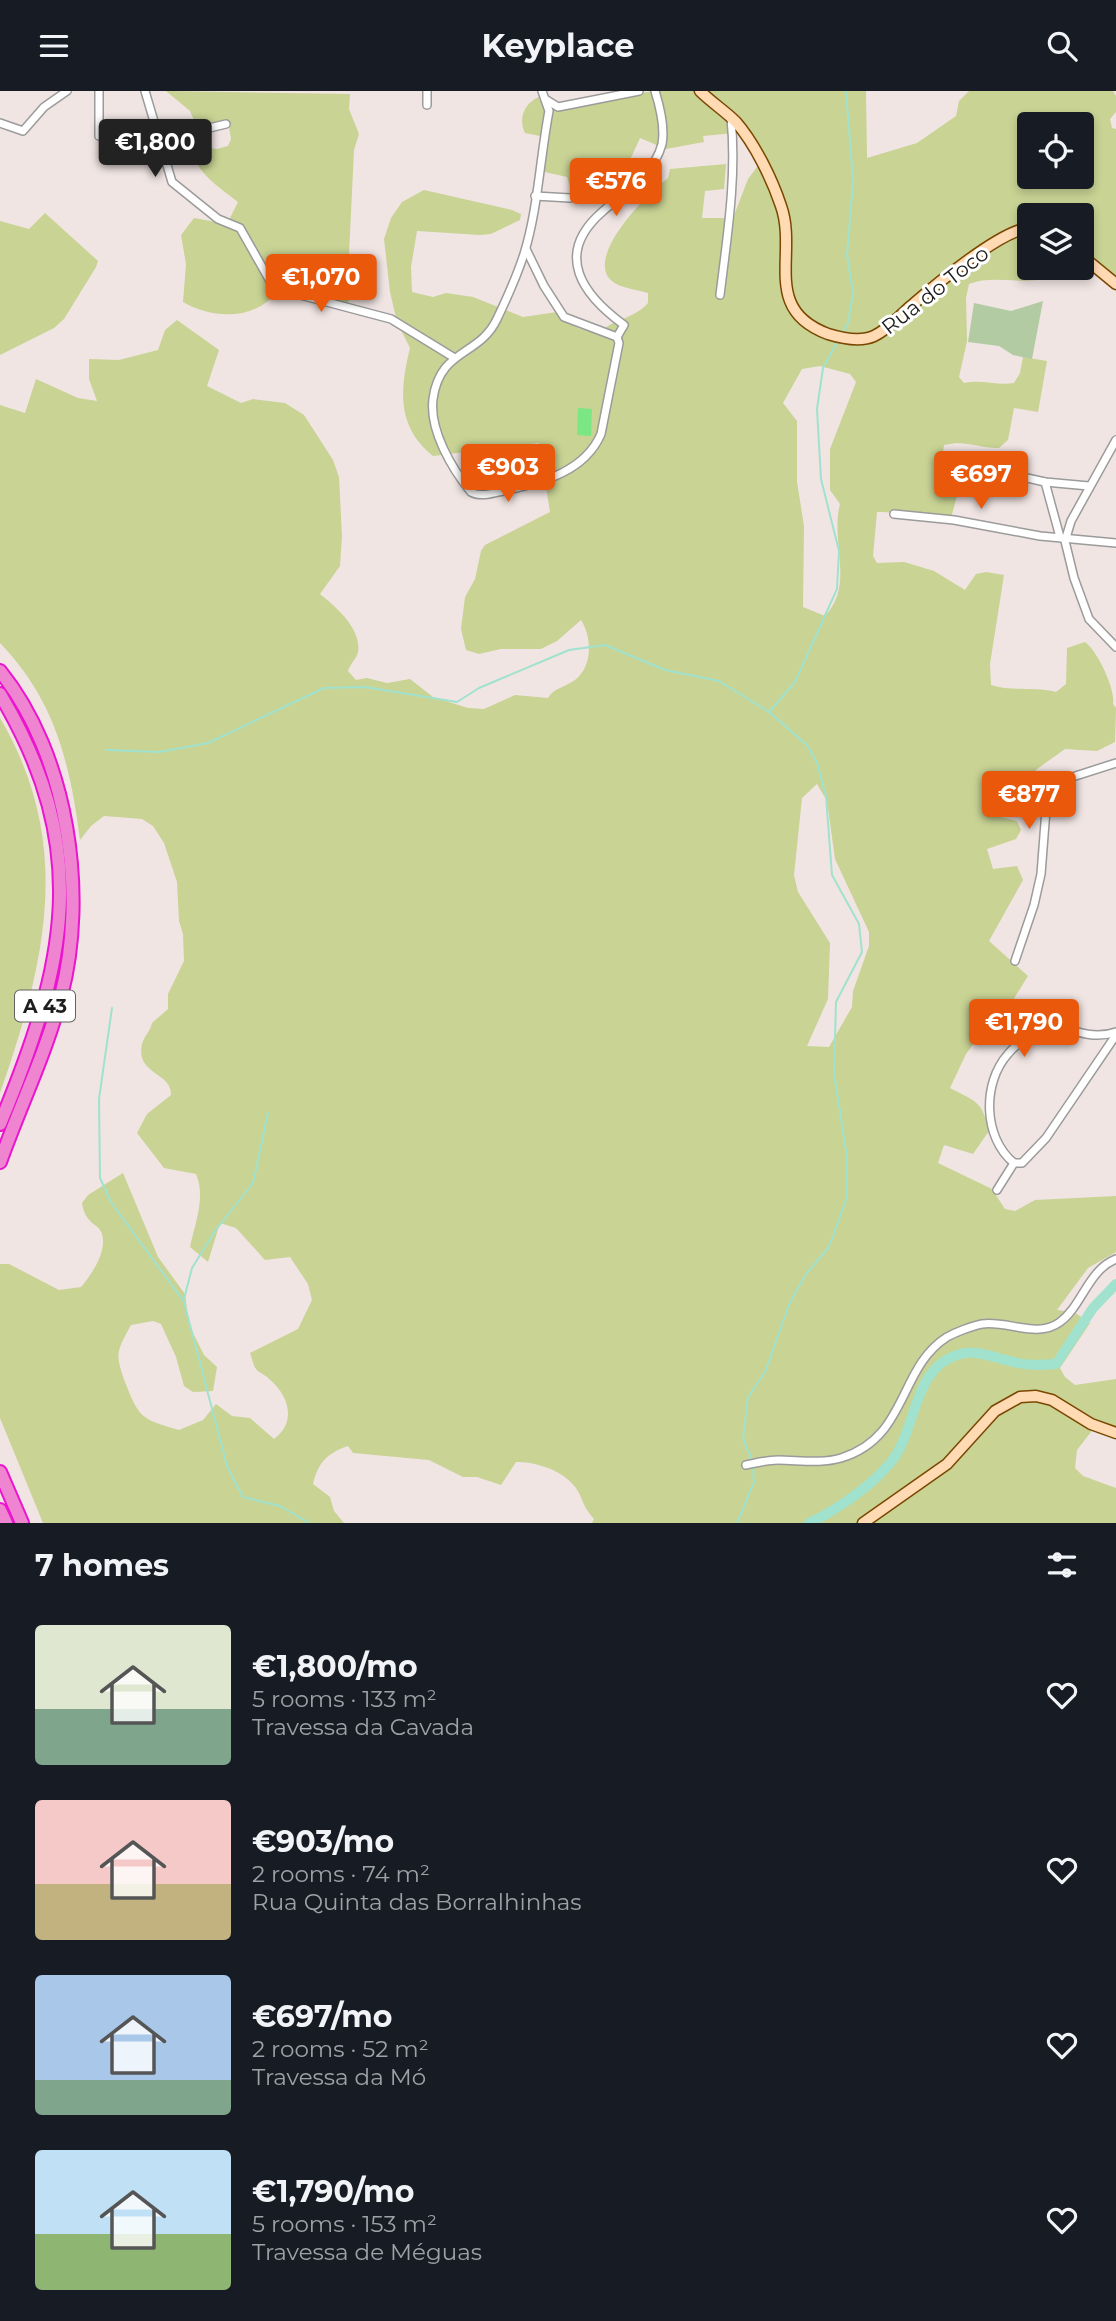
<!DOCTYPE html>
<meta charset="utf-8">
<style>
body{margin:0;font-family:Montserrat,sans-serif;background:#242831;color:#f1f3f6;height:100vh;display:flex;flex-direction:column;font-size:26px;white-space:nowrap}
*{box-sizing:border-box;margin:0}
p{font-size:23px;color:#9ea1a6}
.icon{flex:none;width:38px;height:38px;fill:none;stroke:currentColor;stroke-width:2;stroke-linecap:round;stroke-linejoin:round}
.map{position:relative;height:1432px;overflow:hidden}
.side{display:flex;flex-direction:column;background:#171b24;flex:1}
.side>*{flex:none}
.buttons{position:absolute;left:1017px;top:21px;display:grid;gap:14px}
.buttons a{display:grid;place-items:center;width:77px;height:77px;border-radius:7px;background:#171b24;box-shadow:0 4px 10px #0003;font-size:35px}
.price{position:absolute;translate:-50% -60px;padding:0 16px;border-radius:7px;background:#ea580c;color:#fff;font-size:23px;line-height:46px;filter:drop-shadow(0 2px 4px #0008)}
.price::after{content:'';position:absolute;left:50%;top:42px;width:21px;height:16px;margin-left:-10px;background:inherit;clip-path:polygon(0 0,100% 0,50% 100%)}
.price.selected{background:#222;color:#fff}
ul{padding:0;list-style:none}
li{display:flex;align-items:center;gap:21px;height:175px;padding:0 35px}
li span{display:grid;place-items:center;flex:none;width:196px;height:140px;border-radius:7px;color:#555}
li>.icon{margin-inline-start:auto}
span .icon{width:84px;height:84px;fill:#fffc;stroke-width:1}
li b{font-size:30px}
h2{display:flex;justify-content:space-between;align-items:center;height:84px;padding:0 35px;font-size:30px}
header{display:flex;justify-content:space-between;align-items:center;height:91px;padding:0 35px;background:#171b24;font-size:32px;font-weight:700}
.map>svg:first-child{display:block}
</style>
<header><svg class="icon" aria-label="menu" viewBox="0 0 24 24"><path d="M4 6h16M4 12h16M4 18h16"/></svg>Keyplace<svg class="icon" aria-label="search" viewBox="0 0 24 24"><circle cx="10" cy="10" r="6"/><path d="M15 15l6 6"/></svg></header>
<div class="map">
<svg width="1116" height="1432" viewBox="0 0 1116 1432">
<rect width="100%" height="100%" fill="#f0e5e3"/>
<g fill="#c8d394" fill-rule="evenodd">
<path d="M166 0 350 3 349 18 359 43 354 59 349 163 352 183 348 215 328 206 277 200C256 230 212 228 183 211L186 173 181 144 194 127 227 133 238 111C222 98 194 81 193 59L198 55 217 58 228 55 231 48 229 36 217 31 197 36 190 20Z"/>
<path d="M653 0H866L867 67 917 52 956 25 959 10 969 0H1113L1116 5V21L1110 28 1112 37 1116 38V189L1082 160V124H1029V177H1047L1043 188C1019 193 991 184 969 193L966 207 967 250 959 286 964 292C982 288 996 295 1014 292L1020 282 1023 266 1047 270 1038 321 1014 317 1008 349 999 357C976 357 967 349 944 354L941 373 956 378 961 390 951 427C926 419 903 423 877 421L873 465 877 472 904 471 934 480 965 499 976 483 986 481 1004 484 990 573 991 594C1013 601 1034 595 1056 601L1066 593 1067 557 1085 551C1097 559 1116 599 1113 613L1116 617 1115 651 1097 660 1065 658 1037 678 1020 704 1000 706 996 725 1017 730 1021 739 1016 748 987 758 993 778 1017 775 1023 789 989 850 1028 885 1013 909 982 919 988 933 966 963 950 997C976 1011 982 1009 989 1040L973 1063 944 1054 938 1072 992 1098 1005 1118 1015 1120 1035 1109 1116 1105V1161L1088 1177 1057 1219 1074 1221 1090 1232 1060 1277 1065 1286 1075 1294 1116 1288V1338L1094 1337 1077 1359 1075 1377 1083 1385 1116 1397V1432H592L594 1428C586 1419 584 1414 580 1404 571 1382 537 1370 516 1371L501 1394 477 1386H463L429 1369 353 1362 348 1355C327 1362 318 1372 313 1393L330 1406 334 1420 344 1432H43L0 1327V1173H9L59 1199 81 1196C93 1182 107 1160 102 1143 99 1132 85 1134 82 1112L88 1104 123 1082 158 1166 185 1203 189 1234 204 1264 217 1276 213 1300 193 1301 184 1295 176 1266 161 1233 153 1230 131 1234C116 1261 115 1263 125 1291 139 1327 141 1328 179 1339L203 1329 216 1313 232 1325 250 1327 274 1348C297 1331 289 1304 269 1288 266 1284 259 1282 256 1278 253 1274 252 1267 250 1262L298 1238 312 1209 308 1193 290 1166 265 1169 236 1137 220 1132 208 1171 190 1156C195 1132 206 1106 196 1083L164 1077 137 1042 147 1023 171 1004C172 981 135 984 142 953 144 945 150 941 152 932L168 918V903L184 870 183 843 179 830 177 791 164 752 153 735 142 728 104 725 91 735 80 749C70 672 55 609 0 552V314L25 322 36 288 78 307 97 310 89 288V268L119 269 158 259 165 239 177 229 219 259 207 295 241 312 253 308 285 312 304 324 333 369 339 386 342 445 340 475 320 503C335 515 362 538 358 561 357 567 350 573 348 580L356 589 367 587 387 592 410 588 433 606 468 617 484 618 515 604 548 607C553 597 566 596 575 589 593 575 592 546 581 529L557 550 541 558H501L479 563 466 559 461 538 465 506 475 488 481 460 485 454 550 421 539 352 433 365C396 335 400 298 410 257L397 231 390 201 384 148 391 127 402 111 424 99 512 119 521 123 520 129 491 143 480 144 417 140 411 176 412 201 433 206 446 202 473 206 523 226 557 221 578 237 598 243C613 227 633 229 648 212V202C638 199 620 197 612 190 583 166 650 100 668 87L670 78 726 73 724 98 705 100 702 127H733L748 88 757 76 764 74 746 41 703 45 704 51 666 58 640 47 613 106 606 112 571 99 567 86 540 80 545 46 525 42C518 28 524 12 539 6L544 19ZM1029 33H1082V86H1029ZM820 275 850 283 856 291 830 358V399L840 413C830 452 855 493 825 525L803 516 804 435 797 391V330L783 312 802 278ZM817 693 827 710 835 768 869 841V855L853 900 852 916 829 956 807 955 828 908 830 852 798 801 794 784 802 707Z"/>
<polygon points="45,122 98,170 96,176 64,228 54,237 0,264 0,130 29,138"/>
<path d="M0 627C74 753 46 870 0 1002Z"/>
</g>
<polygon fill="#b2cba2" points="1043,210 1032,268 1013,264 999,255 968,251 974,212 1011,220"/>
<polygon fill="#7ae783" points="578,317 592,318 591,345 577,344"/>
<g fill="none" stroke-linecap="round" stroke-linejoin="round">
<g stroke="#a0e2ce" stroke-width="2">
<polyline points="843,241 848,232 853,202 847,164 853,90 846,0"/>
<polyline points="106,659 159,661 208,652 324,597 365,596 457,611 479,597 569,559 605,554 665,579 719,590 769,621"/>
<polyline points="112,917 99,1008 100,1087 111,1111 184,1211 227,1375 243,1406 280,1415 309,1432"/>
<polyline points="184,1208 192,1177 215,1140 253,1092 268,1022"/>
<polyline points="752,1369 743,1348 748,1306 765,1281 790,1211 806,1183 829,1156 847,1106 847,1066 834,983 836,911 862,861 859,833 832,784 826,705 817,672 807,654 769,621 795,591 837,498 839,460 821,388 817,318 823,277 837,251"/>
<polyline points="737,1432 754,1391 753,1376"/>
</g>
<path stroke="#a0e2ce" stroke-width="10" d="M809 1432C837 1419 876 1392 894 1367 918 1332 913 1276 960 1263 980 1258 999 1269 1018 1272 1030 1275 1043 1274 1056 1273L1093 1217 1116 1193"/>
<g stroke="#9b9b9b" stroke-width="10">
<g id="street">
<polyline points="99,0 99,45"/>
<polyline points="145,0 172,91 218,128 240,137 274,197 391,228 453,266"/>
<polyline points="427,0 427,14"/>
<path d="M542 0 549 20C540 67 538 118 524 163 517 185 507 207 497 228 479 266 440 257 433 308 429 339 452 378 471 401 482 407 496 401 508 399 544 391 585 380 601 343L619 252 617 246"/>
<polyline points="545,8 558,16 639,0"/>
<polyline points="0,32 23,40 44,16 67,0"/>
<polyline points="159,49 226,33"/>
<polyline points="535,105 570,107"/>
<polyline points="526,158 544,195 564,226 617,246"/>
<path d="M720 204C727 146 737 86 731 27"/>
<path d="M617 246 624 234C583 204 553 164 602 121 623 102 654 84 662 53 665 37 660 16 655 0"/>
<polyline points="1116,349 1071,430 1065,450 1074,487 1089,528 1116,556"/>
<polyline points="996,380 1045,391 1089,395"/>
<polyline points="1045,391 1060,446"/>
<polyline points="894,423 954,429 1040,445 1116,452"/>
<polyline points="1015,870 1034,814 1041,783 1047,706 1063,689 1116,672"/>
<polyline points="995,939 1027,931 1053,933"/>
<path d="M1014 1072C983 1047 982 992 1008 963 1018 950 1039 941 1053 933 1074 940 1094 949 1116 941"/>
<polyline points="997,1099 1014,1072 1022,1072 1046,1047 1116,944"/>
<path d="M746 1374C756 1372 767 1369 778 1369 798 1369 821 1373 841 1367 908 1347 898 1277 947 1246 956 1241 972 1235 982 1233 1007 1229 1037 1248 1060 1231 1082 1215 1088 1179 1116 1168"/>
</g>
</g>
<g stroke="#7b4700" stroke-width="13">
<g id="secondary">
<path d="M700 0C711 11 725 20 736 31 755 53 772 88 781 115 798 163 761 218 828 243 841 247 861 251 874 245 889 238 899 225 911 215 934 195 1001 139 1029 137"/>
<polyline points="1082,165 1116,193"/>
<polyline points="863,1432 947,1373 995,1320 1020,1306 1036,1305 1052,1309 1091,1333 1116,1342"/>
</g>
</g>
<g stroke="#eb14cf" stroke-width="16">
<g id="highway">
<path d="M0 580C68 664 88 803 61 905 46 962 20 1015 0 1071"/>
<path d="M0 603C93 759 66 874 0 1033"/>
<polyline points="0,1381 22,1432"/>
<polyline points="0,1419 6,1432"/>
</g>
</g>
<use href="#street" stroke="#fff" stroke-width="7"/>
<use href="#secondary" stroke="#ffdab3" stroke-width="10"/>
<use href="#highway" stroke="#ef84d0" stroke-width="12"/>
</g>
<g text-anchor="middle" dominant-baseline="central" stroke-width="6" stroke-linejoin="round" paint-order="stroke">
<rect fill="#fff" stroke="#626262" stroke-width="2" x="15" y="899.5" width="60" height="31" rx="5"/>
<g font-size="19" font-weight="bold" fill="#1e1e1e">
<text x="45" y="915">A 43</text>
</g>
<g font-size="21" fill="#1e1e1e" stroke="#fff">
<text transform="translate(935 199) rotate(-38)">Rua do Toco</text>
</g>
</g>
</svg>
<div class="buttons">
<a><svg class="icon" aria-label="locate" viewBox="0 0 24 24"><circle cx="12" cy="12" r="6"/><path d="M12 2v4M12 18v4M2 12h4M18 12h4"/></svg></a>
<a><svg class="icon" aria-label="layers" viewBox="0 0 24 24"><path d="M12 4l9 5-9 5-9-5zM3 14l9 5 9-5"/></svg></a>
</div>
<b class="price selected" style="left:155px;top:88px">€1,800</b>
<b class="price" style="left:616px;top:127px">€576</b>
<b class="price" style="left:321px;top:223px">€1,070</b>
<b class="price" style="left:508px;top:413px">€903</b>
<b class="price" style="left:981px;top:420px">€697</b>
<b class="price" style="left:1029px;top:740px">€877</b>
<b class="price" style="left:1024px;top:968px">€1,790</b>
</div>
<section class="side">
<h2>7 homes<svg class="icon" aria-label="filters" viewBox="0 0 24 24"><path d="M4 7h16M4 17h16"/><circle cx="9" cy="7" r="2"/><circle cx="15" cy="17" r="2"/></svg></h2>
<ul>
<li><span style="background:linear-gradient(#dfe7d0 60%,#7fa58c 0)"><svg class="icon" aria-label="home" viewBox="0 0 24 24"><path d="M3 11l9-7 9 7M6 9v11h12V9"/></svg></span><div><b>€1,800/mo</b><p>5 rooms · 133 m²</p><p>Travessa da Cavada</p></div><svg class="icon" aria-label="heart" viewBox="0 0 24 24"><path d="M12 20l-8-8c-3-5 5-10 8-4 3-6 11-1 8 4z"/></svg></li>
<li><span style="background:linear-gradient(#f6c9c9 60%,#c2b280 0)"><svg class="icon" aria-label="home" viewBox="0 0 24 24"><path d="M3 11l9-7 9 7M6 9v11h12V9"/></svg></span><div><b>€903/mo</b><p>2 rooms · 74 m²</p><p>Rua Quinta das Borralhinhas</p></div><svg class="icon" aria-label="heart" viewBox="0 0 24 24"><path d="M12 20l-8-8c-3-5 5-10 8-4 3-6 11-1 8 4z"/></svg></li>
<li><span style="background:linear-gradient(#a9c7e8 75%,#7fa58c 0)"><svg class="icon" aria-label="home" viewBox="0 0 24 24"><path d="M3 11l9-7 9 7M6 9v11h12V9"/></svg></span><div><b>€697/mo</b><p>2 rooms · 52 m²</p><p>Travessa da Mó</p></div><svg class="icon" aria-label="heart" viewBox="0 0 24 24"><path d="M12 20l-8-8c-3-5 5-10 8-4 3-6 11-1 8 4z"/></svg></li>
<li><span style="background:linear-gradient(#bfe0f5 60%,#8fb573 0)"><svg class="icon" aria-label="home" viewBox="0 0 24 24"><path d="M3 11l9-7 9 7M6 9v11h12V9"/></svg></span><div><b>€1,790/mo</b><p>5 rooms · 153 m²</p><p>Travessa de Méguas</p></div><svg class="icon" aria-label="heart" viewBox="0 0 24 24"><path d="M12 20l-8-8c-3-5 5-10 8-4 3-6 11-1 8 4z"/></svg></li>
</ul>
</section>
